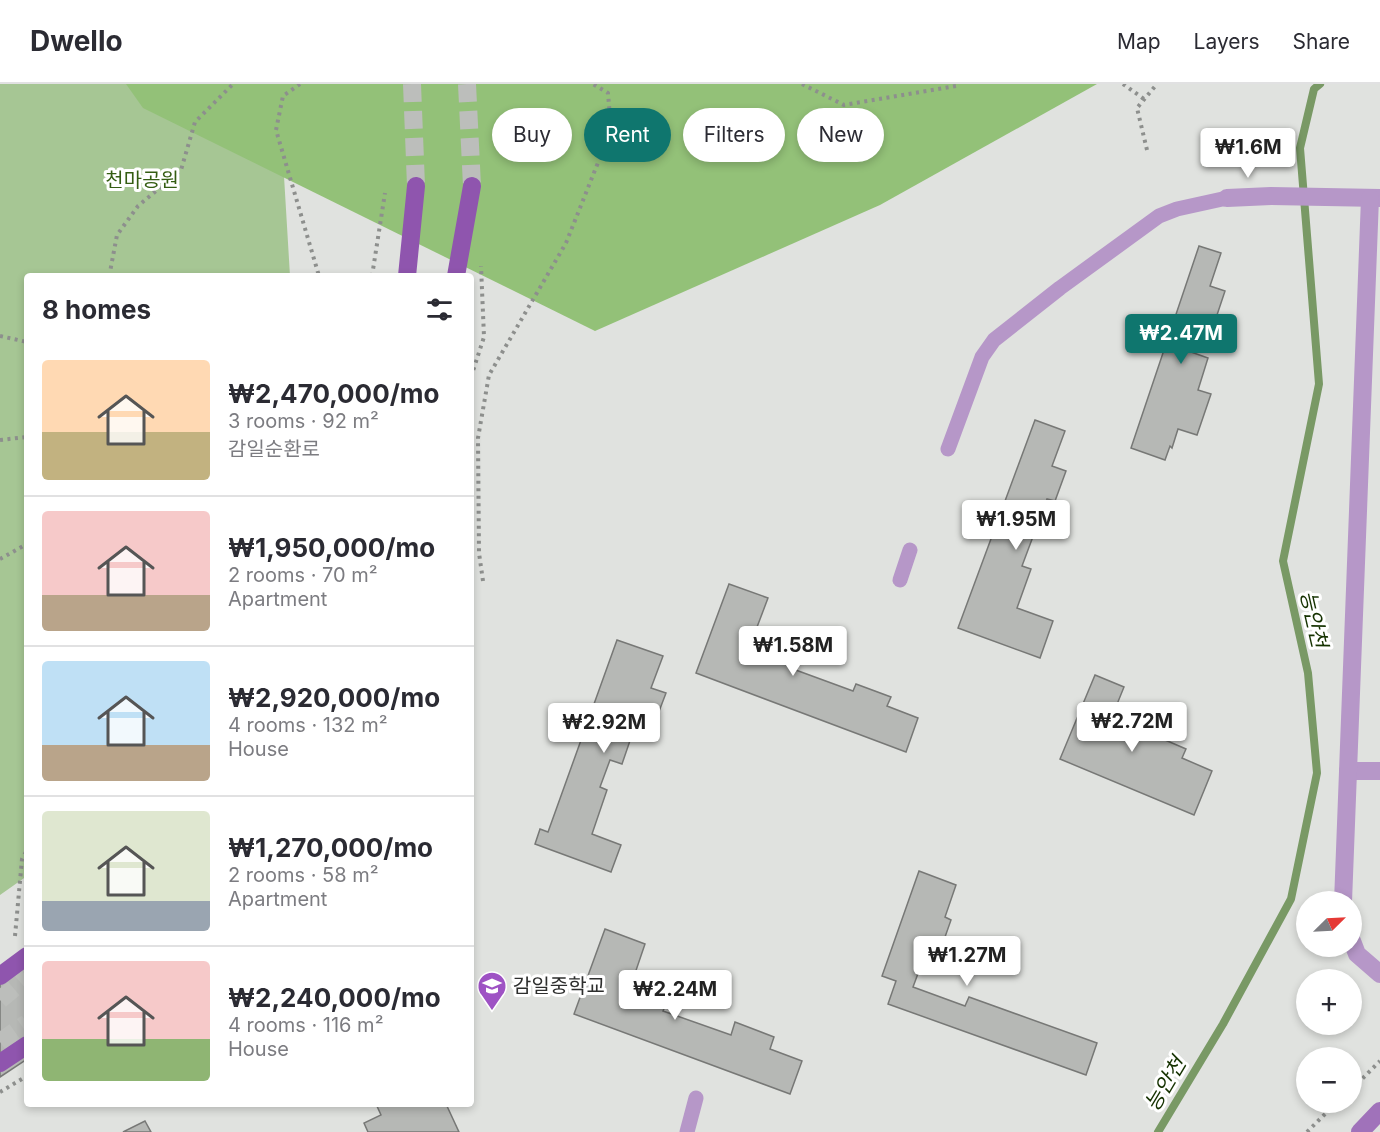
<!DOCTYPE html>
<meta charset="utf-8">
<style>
body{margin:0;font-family:Inter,"Noto Sans KR",sans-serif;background:#f2f2f3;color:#2b2b33;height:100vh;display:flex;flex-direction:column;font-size:22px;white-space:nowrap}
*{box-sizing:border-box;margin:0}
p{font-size:20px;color:#7c7c81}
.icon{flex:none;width:33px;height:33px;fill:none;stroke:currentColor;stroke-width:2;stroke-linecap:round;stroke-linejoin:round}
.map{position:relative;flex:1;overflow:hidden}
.side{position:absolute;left:24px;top:189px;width:450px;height:834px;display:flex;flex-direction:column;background:#fff;border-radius:6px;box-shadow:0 3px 9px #0003}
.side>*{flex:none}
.hud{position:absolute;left:492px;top:24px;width:570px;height:54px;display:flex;gap:12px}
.needle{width:39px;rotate:66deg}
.buttons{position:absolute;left:1296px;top:807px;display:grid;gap:12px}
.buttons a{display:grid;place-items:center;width:66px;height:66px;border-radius:50%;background:#fff;box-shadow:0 3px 9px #0003;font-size:30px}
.price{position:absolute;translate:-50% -51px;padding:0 14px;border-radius:6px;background:#fff;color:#222;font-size:20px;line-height:39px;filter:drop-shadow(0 2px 3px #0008)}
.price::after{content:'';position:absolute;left:50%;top:36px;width:18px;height:14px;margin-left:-9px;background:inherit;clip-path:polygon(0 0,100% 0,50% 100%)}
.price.active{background:#0f766e;color:#fff}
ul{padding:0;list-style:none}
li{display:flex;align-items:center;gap:18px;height:150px;padding:0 18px}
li+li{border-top:2px solid #e1e1e2}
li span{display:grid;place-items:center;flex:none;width:168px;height:120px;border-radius:6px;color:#555}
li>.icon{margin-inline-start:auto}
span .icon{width:72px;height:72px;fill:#fffc;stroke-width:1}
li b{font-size:26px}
h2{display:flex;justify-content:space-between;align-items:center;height:72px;padding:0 18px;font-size:26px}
.chip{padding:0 21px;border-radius:27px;background:#fff;box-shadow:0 3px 9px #0003;font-size:21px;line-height:54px}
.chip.active{background:#0f766e;color:#fff}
header{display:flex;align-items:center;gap:36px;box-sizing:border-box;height:84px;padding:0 30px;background:#fff;border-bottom:2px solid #e1e1e2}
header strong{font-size:28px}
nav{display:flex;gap:33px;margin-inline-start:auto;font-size:21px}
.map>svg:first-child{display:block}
</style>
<header>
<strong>Dwello</strong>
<nav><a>Map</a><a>Layers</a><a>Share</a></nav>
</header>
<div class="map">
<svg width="1380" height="1048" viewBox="0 0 1380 1048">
<rect width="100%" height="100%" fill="#e0e2df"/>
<polygon fill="#a6c694" points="0,0 359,0 282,59 290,192 27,192 27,792 0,811"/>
<polygon fill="#93c178" points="126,0 1097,0 880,121 595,247 143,24"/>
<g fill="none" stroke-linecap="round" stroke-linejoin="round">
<polyline stroke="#799965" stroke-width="8" points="1158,1048 1223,940 1291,815 1317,689 1308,589 1283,477 1319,300 1300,64 1314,5 1320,0"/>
</g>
<g fill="#b6b8b5" stroke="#777876" stroke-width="1.5">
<polygon points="1199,162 1221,169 1210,202 1225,207 1214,240 1202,235 1191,268 1208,274 1198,306 1211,310 1197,351 1178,345 1172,364 1170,362 1165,376 1131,364"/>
<polygon points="1035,336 1065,347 1052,382 1066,387 1055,417 1047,415 1022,482 1031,485 1017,524 1053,537 1040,574 958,544"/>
<polygon points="729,500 768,514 754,551 759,555 758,560 797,574 793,585 853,607 856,600 891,613 887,622 918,634 906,668 696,589"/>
<polygon points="617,556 663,572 651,604 666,609 650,651 634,645 622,680 610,676 600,703 607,706 592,750 621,761 611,788 535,760 540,745 548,748"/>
<polygon points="1095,591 1124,603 1111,635 1135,645 1132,652 1139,655 1142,646 1186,665 1182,674 1212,687 1194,731 1060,675"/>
<polygon points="919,787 956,801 945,833 951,836 938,873 926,868 913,903 965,922 969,913 1097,959 1086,991 888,920 896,897 882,892"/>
<polygon points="605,845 645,860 630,904 667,918 663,927 731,951 735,938 774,953 770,965 802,977 790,1010 574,930"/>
<polygon points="27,864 27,975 0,993 0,884"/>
<polygon points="376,1020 446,1020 459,1048 368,1048 364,1039 381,1031"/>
<polygon points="145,1037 151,1048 123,1048"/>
</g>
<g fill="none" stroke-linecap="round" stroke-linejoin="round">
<g stroke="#bcbebb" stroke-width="18" stroke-dasharray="18 9" stroke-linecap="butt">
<polyline points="412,0 416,102"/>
<polyline points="467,0 472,102"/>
<polyline points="0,916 27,893"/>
<polyline points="0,958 27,939"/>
</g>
<g stroke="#8d8f8d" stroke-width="4" stroke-dasharray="3 4.5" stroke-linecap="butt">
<polyline points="300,0 283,12 276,46 319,192"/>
<polyline points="802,0 844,21 956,2 958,0"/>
<polyline points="1123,0 1144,15"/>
<polyline points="1147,66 1137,24 1157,0"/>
<polyline points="110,192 110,188 117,151 138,122 181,86 195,38 233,0"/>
<polyline points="372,192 385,109"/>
<polyline points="0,252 27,258"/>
<polyline points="471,293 484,253 481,182"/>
<polyline points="0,356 27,353"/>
<polyline points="0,475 27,460"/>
<polyline points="483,497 479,469 478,354 489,291 566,159 611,46 608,9 593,0"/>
<polyline points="15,852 22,775 27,766"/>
<polyline points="1352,1005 1380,977"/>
<polyline points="0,1008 27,992"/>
<polyline points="1307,1048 1337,1018"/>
</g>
<g stroke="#b697c8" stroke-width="15">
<polyline points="948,365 982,273 994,256 1060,204 1159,132 1177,125 1227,114"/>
<polyline points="900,496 910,466"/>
<polyline points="687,1048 696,1014"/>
</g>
<g stroke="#b697c8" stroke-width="18">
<polyline points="1227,114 1271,112 1380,114"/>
<polyline points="1348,687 1380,687"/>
<polyline points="1343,818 1370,114"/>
<polyline points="1352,857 1357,870 1380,890"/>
</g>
<polyline stroke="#a072ba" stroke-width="18" points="1360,1048 1380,1027"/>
<g stroke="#8f55ae" stroke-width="18">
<polyline points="407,192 416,102"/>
<polyline points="456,192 472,102"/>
<polyline points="0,892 27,872"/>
<polyline points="0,979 27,961"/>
</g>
</g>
<defs>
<g id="school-pin" transform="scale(1.5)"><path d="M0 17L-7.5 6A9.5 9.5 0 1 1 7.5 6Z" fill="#9e52c4" stroke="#fff"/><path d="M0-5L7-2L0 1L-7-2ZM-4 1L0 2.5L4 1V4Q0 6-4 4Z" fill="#fff"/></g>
</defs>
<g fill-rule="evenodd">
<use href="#school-pin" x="492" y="902"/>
</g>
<g text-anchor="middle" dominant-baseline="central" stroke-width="6" stroke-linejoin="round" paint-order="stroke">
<g font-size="20" fill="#345d12" stroke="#fff">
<text x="142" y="96">천마공원</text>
</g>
<g font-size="20" fill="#2d2e2d" stroke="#fff" text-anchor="start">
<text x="513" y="902">감일중학교</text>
</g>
<g font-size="21" font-style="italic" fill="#153200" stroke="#fff">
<text transform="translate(1314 535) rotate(77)">능안천</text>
<text transform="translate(1165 1000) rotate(-59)">능안천</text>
</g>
</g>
</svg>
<div class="buttons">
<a><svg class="needle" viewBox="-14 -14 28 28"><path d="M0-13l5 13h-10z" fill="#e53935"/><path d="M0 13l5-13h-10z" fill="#7c7c81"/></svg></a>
<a>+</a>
<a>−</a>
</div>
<b class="price" style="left:1248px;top:95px">₩1.6M</b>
<b class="price active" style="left:1181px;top:281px">₩2.47M</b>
<b class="price" style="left:1016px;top:467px">₩1.95M</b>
<b class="price" style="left:793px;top:593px">₩1.58M</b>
<b class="price" style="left:1132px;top:669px">₩2.72M</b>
<b class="price" style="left:604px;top:670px">₩2.92M</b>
<b class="price" style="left:967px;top:903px">₩1.27M</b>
<b class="price" style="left:675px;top:937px">₩2.24M</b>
<div class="hud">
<a class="chip">Buy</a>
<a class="chip active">Rent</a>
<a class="chip">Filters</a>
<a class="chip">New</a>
</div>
<section class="side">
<h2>8 homes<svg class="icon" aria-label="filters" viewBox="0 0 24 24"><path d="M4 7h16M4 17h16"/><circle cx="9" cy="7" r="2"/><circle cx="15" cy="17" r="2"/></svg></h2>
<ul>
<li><span style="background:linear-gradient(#ffd9b3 60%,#c2b280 0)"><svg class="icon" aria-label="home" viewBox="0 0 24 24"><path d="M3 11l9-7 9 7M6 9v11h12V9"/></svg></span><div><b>₩2,470,000/mo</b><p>3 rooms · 92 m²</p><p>감일순환로</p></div></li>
<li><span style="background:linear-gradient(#f6c9c9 70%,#b9a48a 0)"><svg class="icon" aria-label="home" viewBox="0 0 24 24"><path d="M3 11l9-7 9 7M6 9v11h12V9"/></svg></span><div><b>₩1,950,000/mo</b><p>2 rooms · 70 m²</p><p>Apartment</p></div></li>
<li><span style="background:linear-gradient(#bfe0f5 70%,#b9a48a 0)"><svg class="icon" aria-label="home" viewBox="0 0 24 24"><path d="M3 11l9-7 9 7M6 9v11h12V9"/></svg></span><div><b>₩2,920,000/mo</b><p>4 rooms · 132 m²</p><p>House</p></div></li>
<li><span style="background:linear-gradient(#dfe7d0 75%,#9aa5b1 0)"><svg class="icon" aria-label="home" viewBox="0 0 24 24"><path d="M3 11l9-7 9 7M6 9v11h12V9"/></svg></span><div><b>₩1,270,000/mo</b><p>2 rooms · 58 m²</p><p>Apartment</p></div></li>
<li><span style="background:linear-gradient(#f6c9c9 65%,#8fb573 0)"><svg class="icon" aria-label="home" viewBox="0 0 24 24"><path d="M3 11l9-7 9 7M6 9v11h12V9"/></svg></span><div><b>₩2,240,000/mo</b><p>4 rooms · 116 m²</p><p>House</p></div></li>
</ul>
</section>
</div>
